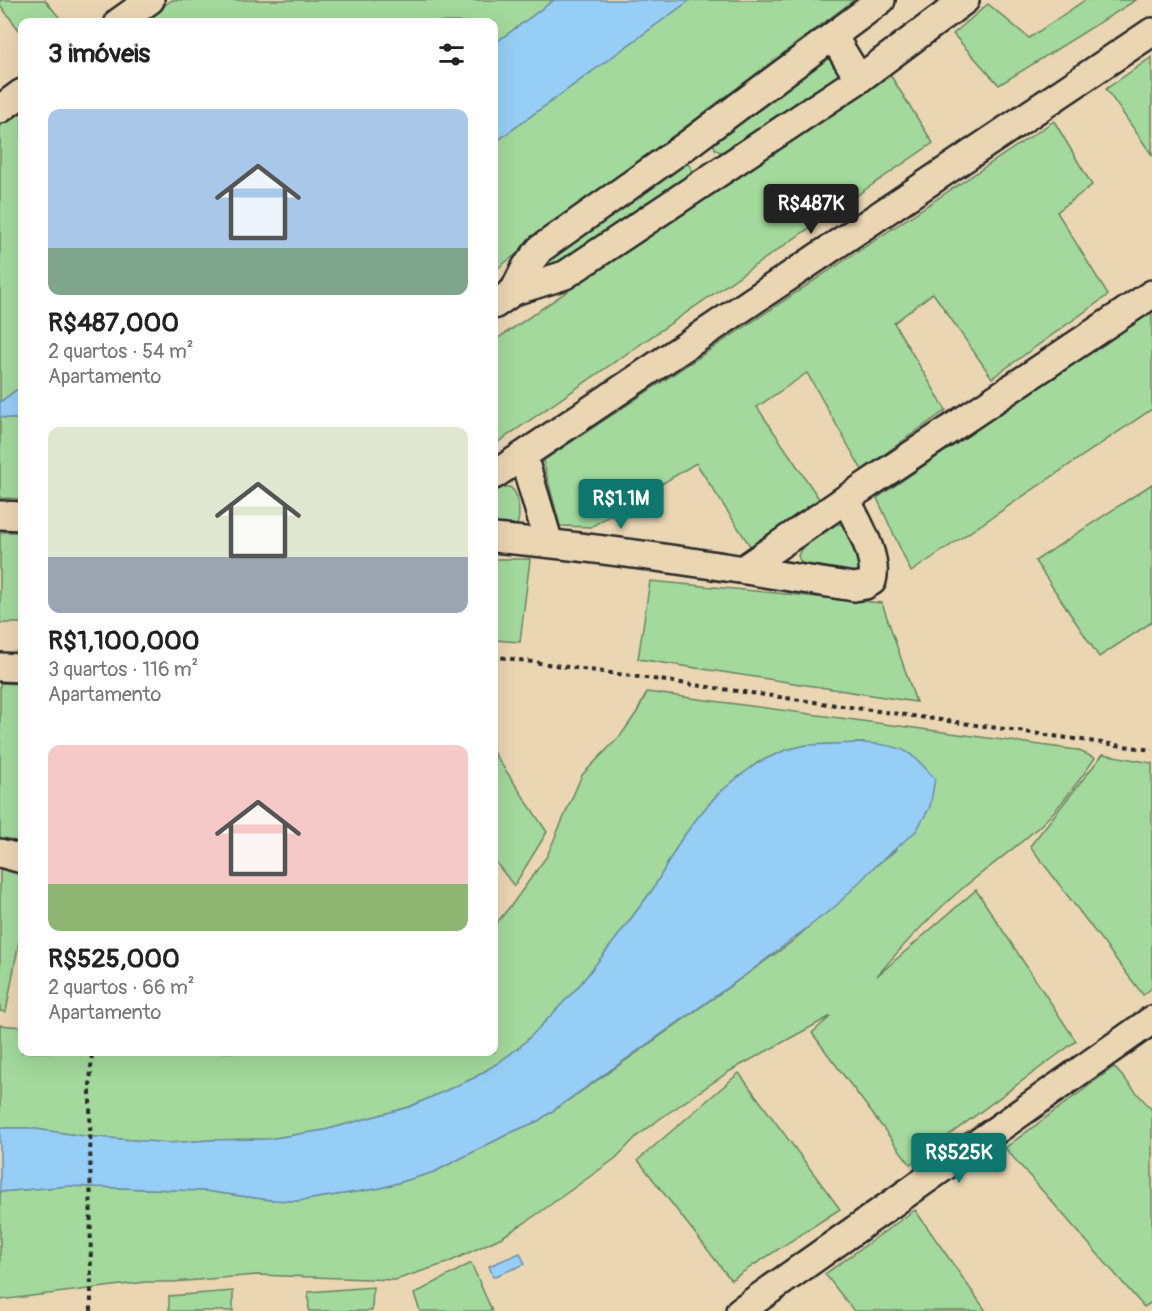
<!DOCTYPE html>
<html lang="pt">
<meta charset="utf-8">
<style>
body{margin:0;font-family:Pangolin,sans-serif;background:#f6f6f6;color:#222;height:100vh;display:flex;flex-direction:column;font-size:22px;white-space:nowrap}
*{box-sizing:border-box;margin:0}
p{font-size:20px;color:#767676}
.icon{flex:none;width:33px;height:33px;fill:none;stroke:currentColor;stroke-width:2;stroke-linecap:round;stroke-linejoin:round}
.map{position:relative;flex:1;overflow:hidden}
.side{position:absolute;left:18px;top:18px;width:480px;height:1038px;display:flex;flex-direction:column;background:#fff;border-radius:12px;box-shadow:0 6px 24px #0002}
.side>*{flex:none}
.price{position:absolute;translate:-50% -51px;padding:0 14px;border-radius:6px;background:#0f766e;color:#fff;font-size:20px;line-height:39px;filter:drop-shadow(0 2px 3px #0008)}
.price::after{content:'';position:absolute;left:50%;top:36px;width:18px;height:14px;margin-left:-9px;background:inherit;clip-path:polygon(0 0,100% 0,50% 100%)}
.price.selected{background:#222;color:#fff}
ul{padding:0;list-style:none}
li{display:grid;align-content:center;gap:12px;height:318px;padding:0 30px}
li span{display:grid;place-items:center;height:186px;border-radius:12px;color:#555}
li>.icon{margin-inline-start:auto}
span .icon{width:108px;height:108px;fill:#fffc;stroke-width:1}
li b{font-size:26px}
h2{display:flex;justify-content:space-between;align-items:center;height:72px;padding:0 30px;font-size:26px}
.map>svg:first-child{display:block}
</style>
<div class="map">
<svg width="1152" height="1311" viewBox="0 0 1152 1311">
<rect width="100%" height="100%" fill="#ebd6b4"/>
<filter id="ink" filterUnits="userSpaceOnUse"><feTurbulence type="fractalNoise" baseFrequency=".0167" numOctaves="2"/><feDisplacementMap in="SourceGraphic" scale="12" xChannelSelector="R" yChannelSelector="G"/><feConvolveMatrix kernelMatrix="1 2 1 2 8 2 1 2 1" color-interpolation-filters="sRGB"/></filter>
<g filter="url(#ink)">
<g fill="#a3d99c" stroke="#678264" stroke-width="1.5">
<polygon points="0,0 45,0 63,22 22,22 22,34 0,5"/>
<polygon points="172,0 554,0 494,44 494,22 141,22"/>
<polygon points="690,0 854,0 494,271 494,143"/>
<polygon points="1085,0 1136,0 999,85 953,34 988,4 1029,38"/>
<polygon points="830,54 843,77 725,155 715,149 713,142"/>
<polygon points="1152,57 1152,155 1106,89"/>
<polygon points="889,73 933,143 494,445 494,341"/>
<polygon points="22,109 22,386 0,402 0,126"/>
<polygon points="1054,121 1092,185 1057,212 1108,295 992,378 933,293 894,323 946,410 862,470 807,373 757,407 820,500 752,549 696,463 591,527 560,526 543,461"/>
<polygon points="685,162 691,167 693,176 553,273 541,269 541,259"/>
<polygon points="1152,310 1152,409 911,572 877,498"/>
<polygon points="0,417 22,420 22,499 0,498"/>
<polygon points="1152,484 1152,622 1099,657 1035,561"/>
<path d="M503 487C508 487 510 486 513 490 519 496 521 520 516 526L494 524V493Z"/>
<polygon points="837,524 848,526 850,529 861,571 859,573 808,568 802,565 798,556 801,549"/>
<rect x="0" y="532" width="22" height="91"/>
<polygon points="494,559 530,559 520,642 494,640"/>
<polygon points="650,581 882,603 916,702 638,659"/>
<polygon points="0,683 22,684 22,844 0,840"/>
<path d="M647 692 1077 750 1095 758C1080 779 1065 801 1047 819 1021 845 992 864 964 887 932 914 904 944 877 976L976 890 1076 1041 910 1164 812 1033 831 1016 730 1071 661 1118 636 1137 616 1158 526 1222 502 1237 447 1263 395 1280 257 1275 173 1282H146L0 1300V1192L67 1186 94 1187 205 1191 271 1200 298 1201 381 1188 434 1172 512 1132 538 1121 631 1057 793 941 873 868 896 850 863 743 807 745 786 750 759 762 737 778 716 796 698 817 681 840 653 889 615 940 579 986 542 1025 521 1046 498 1063 474 1078 409 1107 325 1130 268 1139 210 1140 169 1143 84 1136 28 1128H0V1025L22 1027V1052H494V926L513 903 547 856 582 775 621 735 637 712Z"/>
<polygon points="494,753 547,832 514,886 494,860"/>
<polygon points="1103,754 1152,763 1152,988 1143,995 1030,846"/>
<polygon points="0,867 22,875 22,925 6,1012 0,1011"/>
<polygon points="1114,1067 1152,1110 1152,1302 1144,1307 1005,1148"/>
<polygon points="739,1073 840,1209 731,1280 638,1160"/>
<polygon points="915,1210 986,1311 854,1311 825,1274"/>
<polygon points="471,1263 492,1311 420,1311 414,1294"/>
<polygon points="373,1287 372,1311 309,1311 308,1292"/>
<polygon points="233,1291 233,1311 169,1311 169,1296"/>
</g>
<g fill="#97cef6" stroke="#6c8da5" stroke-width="1.5">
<polygon points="554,0 690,0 494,143 494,44"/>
<polygon points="22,386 22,420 0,417 0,402"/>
<path d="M863 743C902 745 910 749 935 779L930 807 916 831 873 868 837 905 748 973 538 1121 512 1132 434 1172 381 1188 298 1201 271 1200 205 1191 94 1187 67 1186 0 1192V1128H28L84 1136 169 1143 210 1140 268 1139 325 1130 409 1107 474 1078 498 1063 521 1046 542 1025 579 986 615 940 653 889 681 840 698 817 716 796 737 778 759 762 786 750 807 745Z"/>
<polygon points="520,1253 525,1264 493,1277 489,1266"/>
</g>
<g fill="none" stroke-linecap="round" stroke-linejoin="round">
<g stroke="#2b2b2b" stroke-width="32">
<g id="minor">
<polyline points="119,22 150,0"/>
<polyline points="833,36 859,79"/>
<polyline points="0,109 22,93"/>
<polyline points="514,291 526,267 540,249 687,145 881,0"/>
<polyline points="494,305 514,291 565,275 859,79 965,0"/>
<polyline points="523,456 549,543"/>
<polyline points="494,475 1152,32"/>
<polyline points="0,515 22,516"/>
<path d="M494 538C614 549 734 568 854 587L865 585 872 581C879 557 857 522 846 499"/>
<polyline points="744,569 846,499 1152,294"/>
<polyline points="0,667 22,668"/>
<polyline points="0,853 22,859"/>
<polyline points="740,1311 1152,1020"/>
</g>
</g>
<g stroke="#2b2b2b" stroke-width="4" stroke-dasharray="4.5 4.5" stroke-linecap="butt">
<polyline points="494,661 498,657 1152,750"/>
<polyline points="91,1311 90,1087 92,1052"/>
</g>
<use href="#minor" stroke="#ebd6b4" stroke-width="27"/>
</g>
</g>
</svg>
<b class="price selected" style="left:811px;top:235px">R$487K</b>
<b class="price" style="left:621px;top:530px">R$1.1M</b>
<b class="price" style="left:959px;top:1184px">R$525K</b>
<section class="side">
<h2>3 imóveis<svg class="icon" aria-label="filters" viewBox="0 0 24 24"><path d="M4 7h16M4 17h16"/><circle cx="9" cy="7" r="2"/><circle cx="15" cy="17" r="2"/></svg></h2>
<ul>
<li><span style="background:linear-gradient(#a9c7e8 75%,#7fa58c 0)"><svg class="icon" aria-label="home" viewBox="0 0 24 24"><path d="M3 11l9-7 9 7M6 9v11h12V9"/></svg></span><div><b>R$487,000</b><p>2 quartos · 54 m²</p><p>Apartamento</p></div></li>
<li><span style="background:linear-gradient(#dfe7d0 70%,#9aa5b1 0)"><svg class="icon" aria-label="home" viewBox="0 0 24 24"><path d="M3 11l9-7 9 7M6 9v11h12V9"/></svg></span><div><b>R$1,100,000</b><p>3 quartos · 116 m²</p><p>Apartamento</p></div></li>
<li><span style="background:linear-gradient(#f6c9c9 75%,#8fb573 0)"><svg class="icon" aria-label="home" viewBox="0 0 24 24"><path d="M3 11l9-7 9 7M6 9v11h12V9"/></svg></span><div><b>R$525,000</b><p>2 quartos · 66 m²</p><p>Apartamento</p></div></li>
</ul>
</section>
</div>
